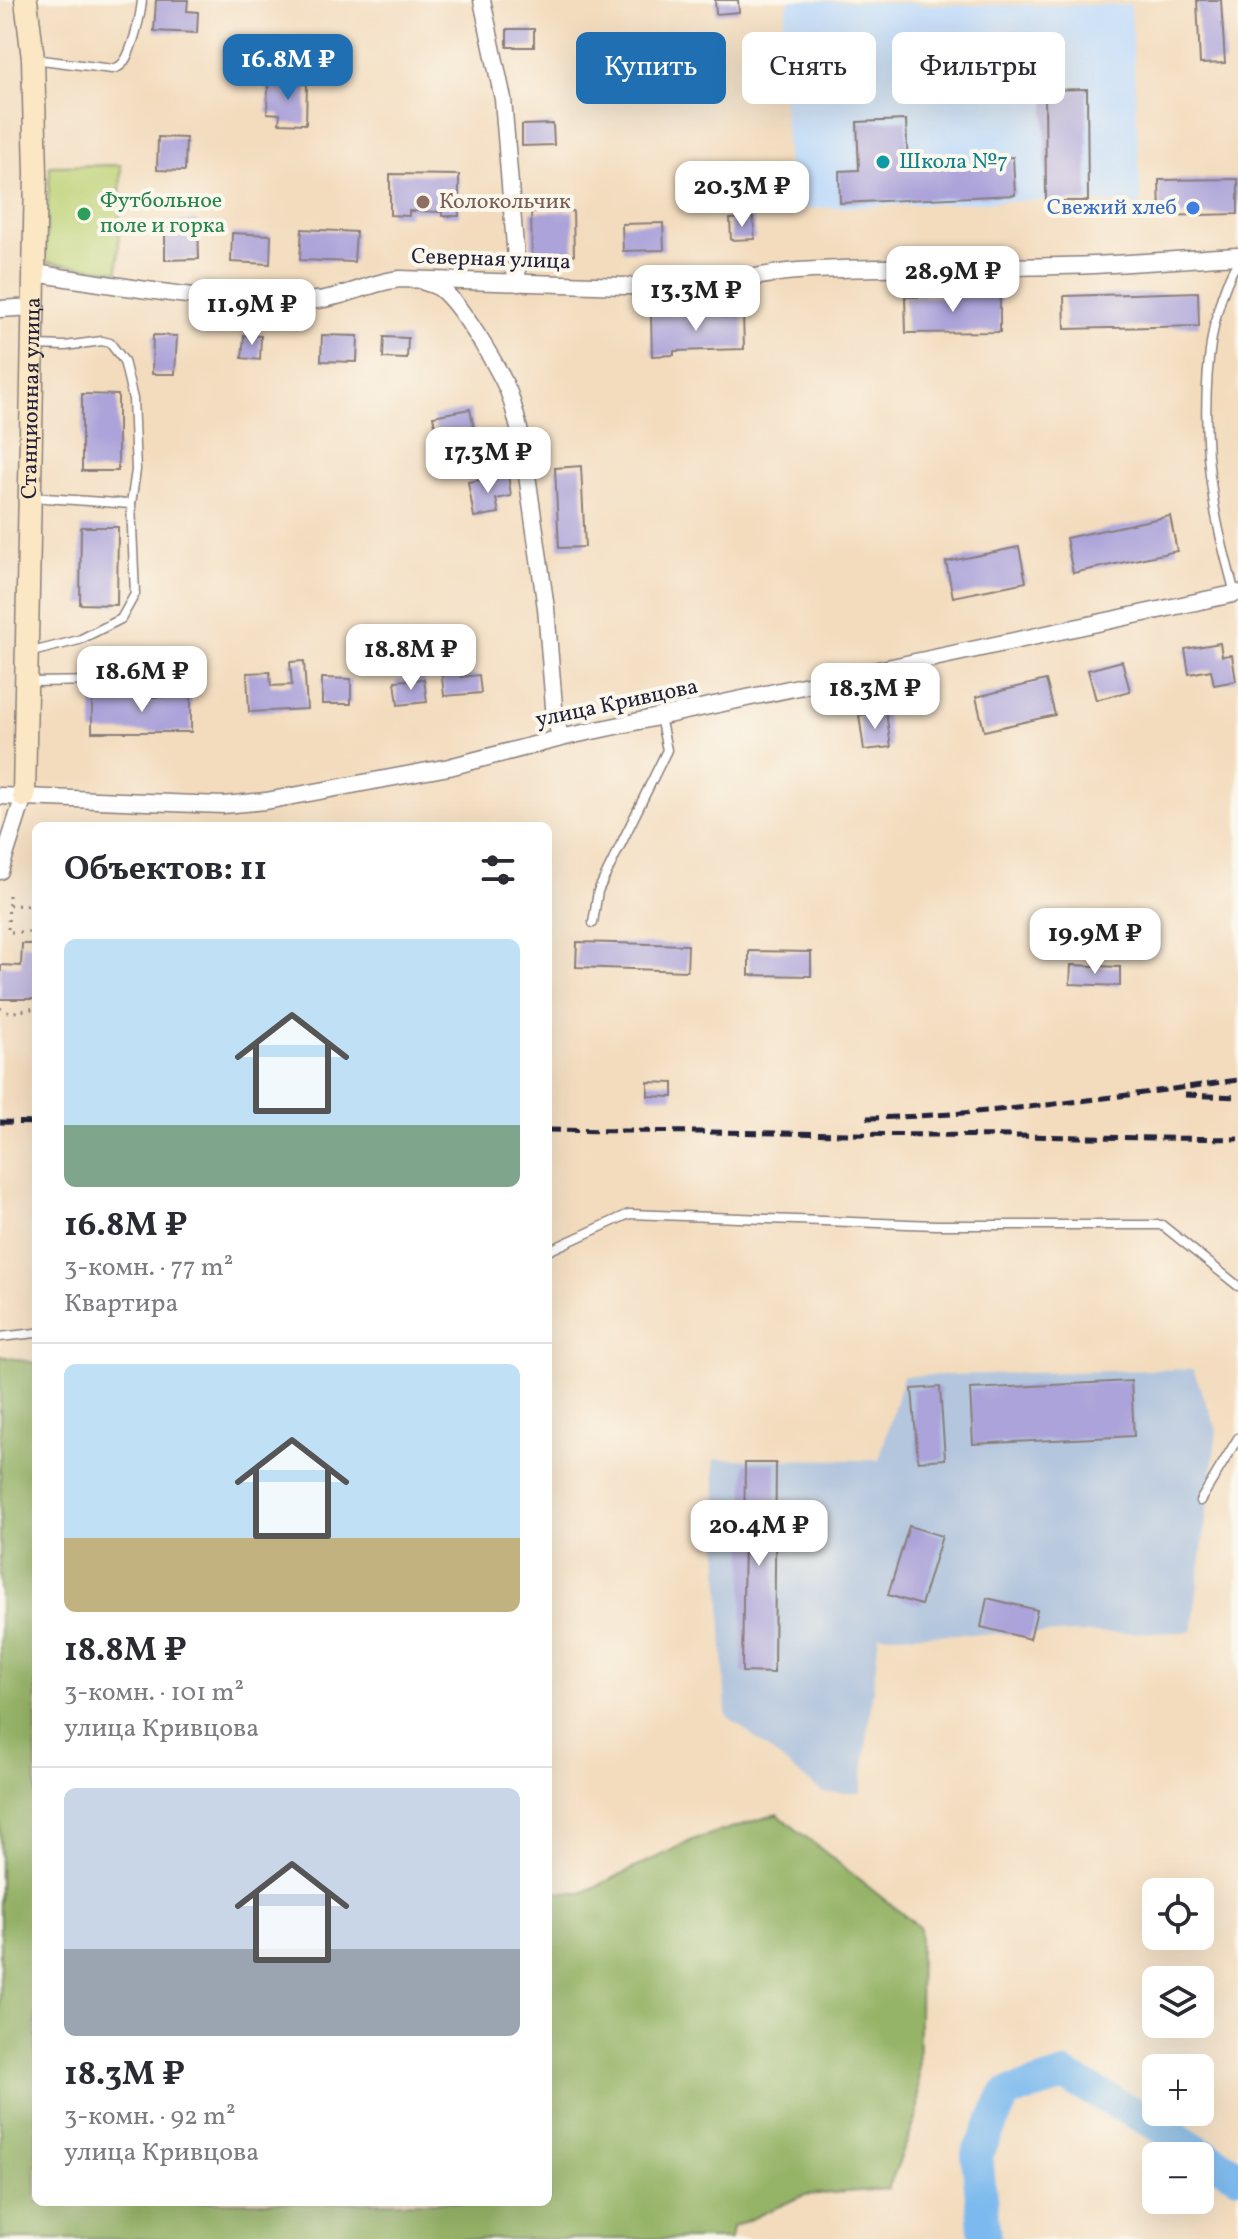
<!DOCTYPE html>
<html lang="ru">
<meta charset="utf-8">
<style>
body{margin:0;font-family:Vollkorn,serif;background:#f7f7f7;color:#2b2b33;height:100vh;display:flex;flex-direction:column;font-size:30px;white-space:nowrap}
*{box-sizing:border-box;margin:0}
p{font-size:26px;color:#7c7c81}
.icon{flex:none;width:44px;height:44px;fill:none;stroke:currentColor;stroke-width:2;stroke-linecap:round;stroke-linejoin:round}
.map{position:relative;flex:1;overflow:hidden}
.details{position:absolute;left:32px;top:822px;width:520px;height:1384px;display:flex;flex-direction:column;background:#fff;border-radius:12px;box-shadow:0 8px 32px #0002}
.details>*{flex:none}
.top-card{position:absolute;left:576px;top:32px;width:542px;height:72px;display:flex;gap:16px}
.buttons{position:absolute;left:1142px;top:1878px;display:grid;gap:16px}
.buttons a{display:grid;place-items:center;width:72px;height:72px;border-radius:12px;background:#fff;box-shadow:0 8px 32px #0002;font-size:40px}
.price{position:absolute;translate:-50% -68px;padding:0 18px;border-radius:16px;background:#fff;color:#222;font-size:26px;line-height:52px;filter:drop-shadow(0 2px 4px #0008)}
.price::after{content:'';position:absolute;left:50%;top:48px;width:24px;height:18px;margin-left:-12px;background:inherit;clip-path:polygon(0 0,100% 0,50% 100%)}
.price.current{background:#1f6fb2;color:#fff}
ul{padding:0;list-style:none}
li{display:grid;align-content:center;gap:16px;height:424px;padding:0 32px}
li+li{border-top:2px solid #e1e1e2}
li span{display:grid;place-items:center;height:248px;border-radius:12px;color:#555}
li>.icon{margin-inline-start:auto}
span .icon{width:144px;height:144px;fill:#fffc;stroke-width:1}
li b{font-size:34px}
h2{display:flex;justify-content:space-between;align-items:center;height:96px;padding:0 32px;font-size:34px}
.tag{padding:0 28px;border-radius:12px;background:#fff;box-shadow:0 8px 32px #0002;font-size:28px;line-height:72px}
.tag.current{background:#1f6fb2;color:#fff}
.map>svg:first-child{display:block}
</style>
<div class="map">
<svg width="1238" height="2239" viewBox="0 0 1238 2239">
<rect width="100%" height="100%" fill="#fbf7ec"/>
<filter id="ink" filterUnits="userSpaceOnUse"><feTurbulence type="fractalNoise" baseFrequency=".0125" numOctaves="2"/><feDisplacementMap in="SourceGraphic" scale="16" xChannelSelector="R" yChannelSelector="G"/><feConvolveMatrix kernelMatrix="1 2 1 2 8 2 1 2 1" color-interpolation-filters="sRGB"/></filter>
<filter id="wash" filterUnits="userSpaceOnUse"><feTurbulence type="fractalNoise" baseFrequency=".006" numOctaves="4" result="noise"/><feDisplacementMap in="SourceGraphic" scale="32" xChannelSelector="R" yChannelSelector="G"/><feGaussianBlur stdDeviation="1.8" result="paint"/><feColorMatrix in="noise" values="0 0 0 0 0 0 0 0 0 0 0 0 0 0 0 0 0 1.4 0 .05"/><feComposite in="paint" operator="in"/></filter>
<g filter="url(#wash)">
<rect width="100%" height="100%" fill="#f3dcbe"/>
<polygon fill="#c6def8" points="789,0 971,5 1131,5 1141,205 1042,200 791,209 779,41"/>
<polygon fill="#b4c6dd" points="1193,1369 1217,1430 1192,1632 879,1635 861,1793 823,1793 726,1715 714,1459 879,1460 903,1376"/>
<polygon fill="#bdd276" stroke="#707a58" stroke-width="2" points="121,165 118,271 45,262 50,166"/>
<polygon fill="#96b467" stroke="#5c6b51" stroke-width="2" points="0,1356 36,1363 36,2202 548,2202 548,1892 582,1893 695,1839 777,1814 920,1928 918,2114 888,2189 804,2195 733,2227 731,2239 0,2239"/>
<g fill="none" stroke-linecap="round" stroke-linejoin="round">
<polyline stroke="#7bb9ee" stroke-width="32" points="985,2239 977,2155 1006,2094 1065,2076 1155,2124 1238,2175"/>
</g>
<g id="blocks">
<g fill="#aba3d9">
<polygon points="156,0 188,0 187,11 198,12 197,33 154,31"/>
<polygon points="715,0 738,0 739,12 716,14"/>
<polygon points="1197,0 1221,0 1225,63 1200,64"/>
<rect x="507" y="29" width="27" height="18"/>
<polygon points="268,83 307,84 306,124 279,123 280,114 267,113"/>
<polygon points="1087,89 1088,201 1046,201 1045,90"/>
<polygon points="906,120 908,168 979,165 979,159 1013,157 1015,195 840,203 839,171 859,170 857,122"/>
<polygon points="553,124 554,145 522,146 522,125"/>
<polygon points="158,137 186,138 185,171 157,170"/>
<polygon points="390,174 459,175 459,216 442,216 442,212 409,211 409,216 390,215"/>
<polygon points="1238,179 1238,214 1160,216 1159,180"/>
<polygon points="573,211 574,255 532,256 531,212"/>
<polygon points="753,218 755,239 731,240 730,219"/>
<polygon points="198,221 199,259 165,260 165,222"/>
<polygon points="663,223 664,250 623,251 622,224"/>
<polygon points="302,229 356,232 354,262 300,260"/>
<polygon points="232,233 271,235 270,264 231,262"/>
<polygon points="1198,292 1199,326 1065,329 1064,296"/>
<polygon points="1000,296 1000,332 906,333 905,297"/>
<polygon points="743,313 744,349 674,351 674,355 652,356 651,315"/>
<polygon points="153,335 177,336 175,374 152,374"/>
<polygon points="244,335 261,336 260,360 242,358"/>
<polygon points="322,335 358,336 357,362 321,361"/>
<polygon points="384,337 408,338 407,359 383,358"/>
<polygon points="82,394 118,395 118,471 82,471"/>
<polygon points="470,409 476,439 439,447 433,416"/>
<polygon points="581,466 585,547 559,548 555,468"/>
<polygon points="508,475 511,496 496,499 499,513 474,517 468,482"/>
<polygon points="1170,516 1177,551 1073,573 1066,538"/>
<polygon points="81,527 118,527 117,605 80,604"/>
<polygon points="1019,547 1026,582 953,597 946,562"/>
<polygon points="1220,643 1222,656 1232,655 1236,681 1214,685 1211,670 1189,674 1185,649"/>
<polygon points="304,661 307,709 249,712 247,673 270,672 271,686 292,685 290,662"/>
<polygon points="1122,661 1130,691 1096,700 1088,670"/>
<polygon points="460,667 461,677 479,675 481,693 444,696 441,669"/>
<polygon points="322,678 351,679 351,704 322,704"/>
<polygon points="424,679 427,702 398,705 395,681"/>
<polygon points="1046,680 1055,715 984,731 976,697"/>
<rect x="92" y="697" width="99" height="35"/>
<polygon points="886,712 891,747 864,750 859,715"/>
<polygon points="577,942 688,945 687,971 576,967"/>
<polygon points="22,944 36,944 36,999 0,999 1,965 21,966"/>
<polygon points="749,951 811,952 811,976 749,975"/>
<polygon points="1071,965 1120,967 1120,986 1070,984"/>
<polygon points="648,1082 673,1083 673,1097 648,1096"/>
<polygon points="1131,1381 1134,1436 973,1444 970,1389"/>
<polygon points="940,1387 945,1459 918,1461 912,1389"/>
<polygon points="745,1463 776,1463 774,1673 742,1672"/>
<polygon points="909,1526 942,1536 921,1605 888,1595"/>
<polygon points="987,1598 1037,1610 1030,1639 981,1627"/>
</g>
</g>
</g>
<g filter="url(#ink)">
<use href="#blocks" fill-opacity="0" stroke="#8a7f7c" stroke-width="2"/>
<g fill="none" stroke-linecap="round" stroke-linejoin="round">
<g stroke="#8a7f7c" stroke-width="11">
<g id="lane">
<path d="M34 59 112 69C117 67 119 68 123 63 132 52 141 15 142 0"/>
<polyline points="31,497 131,504 136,470 133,399 124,361 110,343 102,341 65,346 36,345"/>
<path d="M1235 594C1227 562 1217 530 1213 497 1202 428 1201 322 1238 261"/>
<polyline points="28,653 79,640 121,619 135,594 131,504"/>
<polyline points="27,682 191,680"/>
<polyline points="593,923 598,891 667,750 660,717"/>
<polyline points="548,1251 629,1214 936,1225 1162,1225 1238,1286"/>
<polyline points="0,1337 36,1333"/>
<polyline points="1200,1501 1238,1438"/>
</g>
</g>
<g stroke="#8a7f7c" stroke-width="19">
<g id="street">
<polyline points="482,0 503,99 518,283"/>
<path d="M34 273C102 283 169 295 237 300 263 302 290 304 317 300 346 297 371 282 400 279L689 288C726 286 761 273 798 271 885 266 973 268 1061 266 1120 265 1179 259 1238 256"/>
<path d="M424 282C430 284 436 285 441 289 461 305 499 368 509 393 515 410 519 428 523 447L546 608 555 719 561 738"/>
<polyline points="0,309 34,307"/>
<polyline points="0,796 195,804 223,805 266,801 449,767 569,736 1238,593"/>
<polyline points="0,871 24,796"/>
</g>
</g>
<g stroke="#8a7f7c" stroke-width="25">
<g id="secondary">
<path id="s1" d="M24 796 36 174 33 59 26 0"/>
</g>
</g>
<g stroke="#8a7f7c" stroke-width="3" stroke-dasharray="2 6" stroke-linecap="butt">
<polyline points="9,895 8,932 36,932"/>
<polyline points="9,905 36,906"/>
<polyline points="0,1008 9,1013 36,1008"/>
</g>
<use href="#lane" stroke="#fff" stroke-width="8"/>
<use href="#street" stroke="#fff" stroke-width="16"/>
<use href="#secondary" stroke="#fbe7c3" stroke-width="22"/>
<g stroke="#22223b" stroke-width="5" stroke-dasharray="12 6" stroke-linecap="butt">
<polyline points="1185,1095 1238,1097"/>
<path d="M867 1118C992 1115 1114 1097 1238 1080"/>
<polyline points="0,1122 36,1123"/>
<polyline points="548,1130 1238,1139"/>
</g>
</g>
</g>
<circle fill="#0f9aa8" stroke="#fbf7ec" stroke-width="3" cx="883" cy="162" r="8"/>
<circle fill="#8d6e63" stroke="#fbf7ec" stroke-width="3" cx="423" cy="202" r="8"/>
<circle fill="#3f7fe0" stroke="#fbf7ec" stroke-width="3" cx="1193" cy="208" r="8"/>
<circle fill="#2e9e5b" stroke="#fbf7ec" stroke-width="3" cx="84" cy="214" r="8"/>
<g text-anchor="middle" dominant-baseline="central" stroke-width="8" stroke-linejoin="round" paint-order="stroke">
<g font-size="22" fill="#0d838f" stroke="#fbf7ec" text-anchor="start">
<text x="899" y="162">Школа №7</text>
</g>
<g font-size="22" fill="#27864d" stroke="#fbf7ec" text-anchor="start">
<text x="100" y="201">Футбольное<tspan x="100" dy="25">поле и горка</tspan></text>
</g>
<g font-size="22" fill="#785e54" stroke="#fbf7ec" text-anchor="start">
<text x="439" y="202">Колокольчик</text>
</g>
<g font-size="22" fill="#366cbe" stroke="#fbf7ec" text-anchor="end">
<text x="1177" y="208">Свежий хлеб</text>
</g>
<g font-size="22" fill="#22223b" stroke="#fbf7ec">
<text transform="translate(491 260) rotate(2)">Северная улица</text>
<text stroke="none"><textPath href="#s1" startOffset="398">Станционная улица</textPath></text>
<text transform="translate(617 704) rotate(-12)">улица Кривцова</text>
</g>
</g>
</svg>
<div class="buttons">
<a><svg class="icon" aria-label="locate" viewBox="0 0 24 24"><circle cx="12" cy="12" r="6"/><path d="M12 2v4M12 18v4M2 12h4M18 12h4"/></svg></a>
<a><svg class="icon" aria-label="layers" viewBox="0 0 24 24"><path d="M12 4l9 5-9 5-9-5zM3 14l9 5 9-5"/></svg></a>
<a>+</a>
<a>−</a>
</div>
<b class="price current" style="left:288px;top:102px">16.8M ₽</b>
<b class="price" style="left:742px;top:229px">20.3M ₽</b>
<b class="price" style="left:953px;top:314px">28.9M ₽</b>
<b class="price" style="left:696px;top:333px">13.3M ₽</b>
<b class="price" style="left:252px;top:347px">11.9M ₽</b>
<b class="price" style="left:488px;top:495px">17.3M ₽</b>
<b class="price" style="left:411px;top:692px">18.8M ₽</b>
<b class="price" style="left:142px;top:714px">18.6M ₽</b>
<b class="price" style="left:875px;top:731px">18.3M ₽</b>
<b class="price" style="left:1095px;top:976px">19.9M ₽</b>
<b class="price" style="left:759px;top:1568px">20.4M ₽</b>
<div class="top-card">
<a class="tag current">Купить</a>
<a class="tag">Снять</a>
<a class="tag">Фильтры</a>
</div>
<section class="details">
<h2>Объектов: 11<svg class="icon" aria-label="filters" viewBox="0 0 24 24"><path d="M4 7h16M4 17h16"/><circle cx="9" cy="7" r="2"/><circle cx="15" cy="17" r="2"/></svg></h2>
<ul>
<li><span style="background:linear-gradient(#bfe0f5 75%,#7fa58c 0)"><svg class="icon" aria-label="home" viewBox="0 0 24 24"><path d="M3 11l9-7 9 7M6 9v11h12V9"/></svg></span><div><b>16.8M ₽</b><p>3-комн. · 77 m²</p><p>Квартира</p></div></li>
<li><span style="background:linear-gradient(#bfe0f5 70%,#c2b280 0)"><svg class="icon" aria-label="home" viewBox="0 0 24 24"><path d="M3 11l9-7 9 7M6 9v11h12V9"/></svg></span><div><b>18.8M ₽</b><p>3-комн. · 101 m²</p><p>улица Кривцова</p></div></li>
<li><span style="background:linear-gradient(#c9d6e8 65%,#9aa5b1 0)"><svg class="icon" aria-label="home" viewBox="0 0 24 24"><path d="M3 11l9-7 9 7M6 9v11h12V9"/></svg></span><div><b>18.3M ₽</b><p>3-комн. · 92 m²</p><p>улица Кривцова</p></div></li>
</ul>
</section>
</div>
